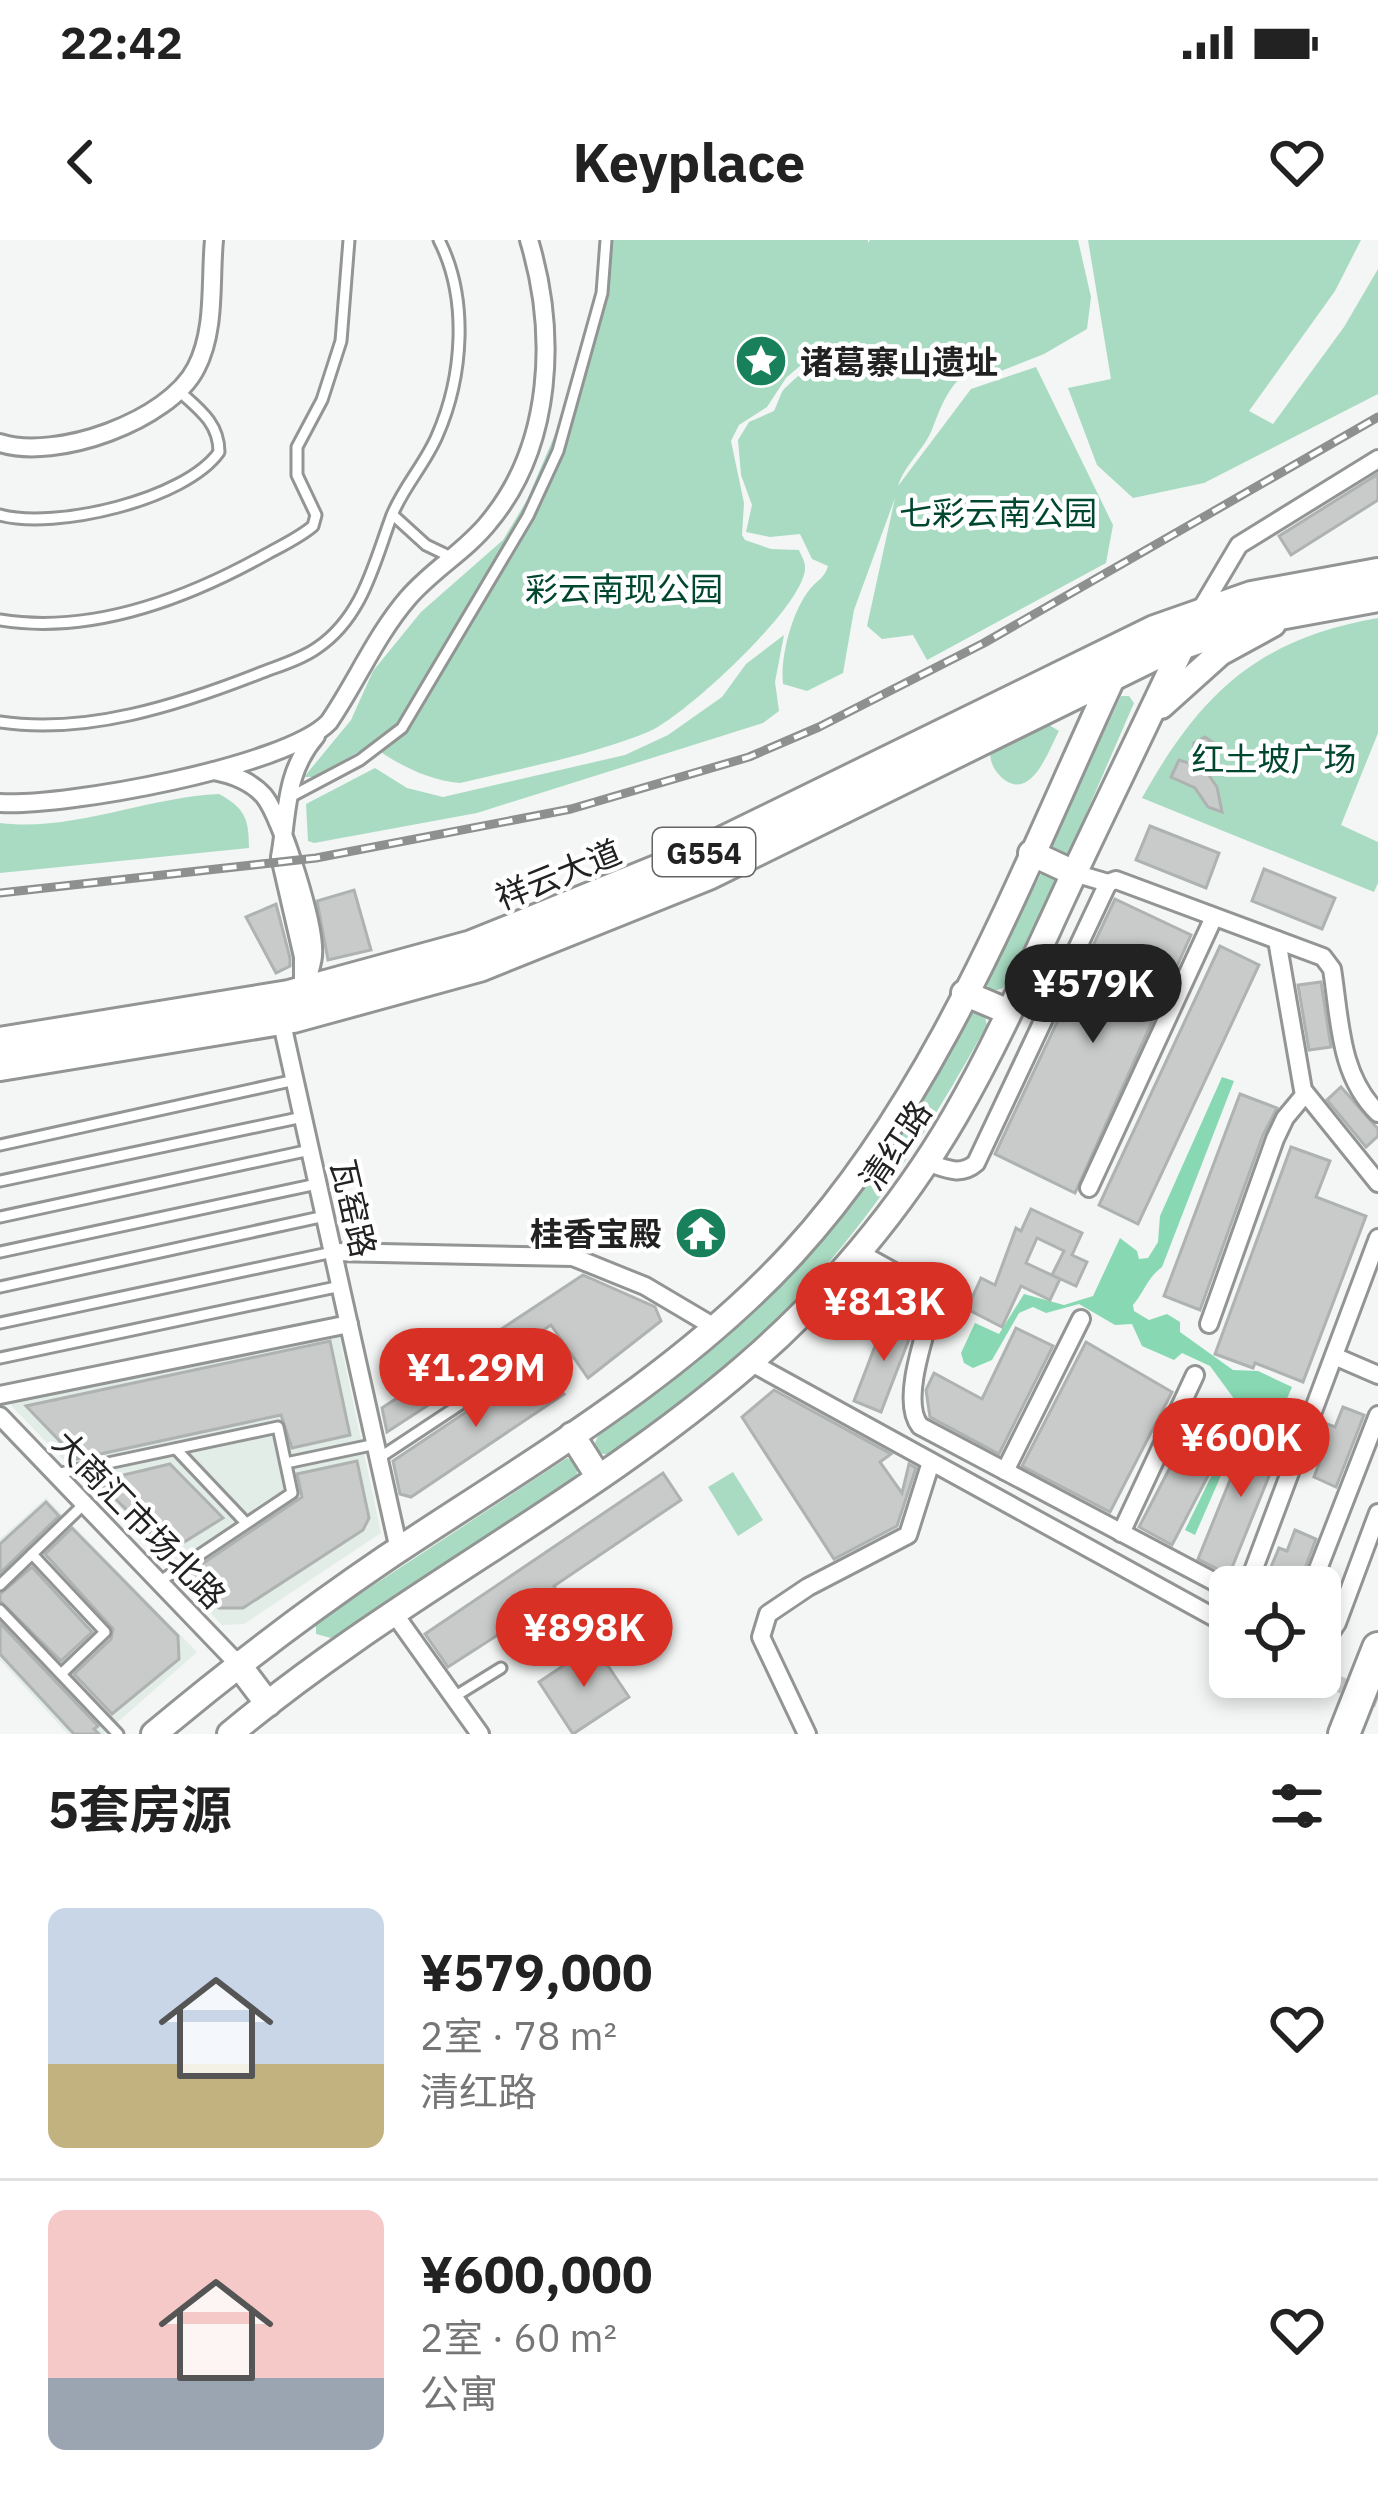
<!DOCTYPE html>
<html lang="zh">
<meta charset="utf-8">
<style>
body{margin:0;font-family:"IBM Plex Sans","Noto Sans SC",sans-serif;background:#f6f6f6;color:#222;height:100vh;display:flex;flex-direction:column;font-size:45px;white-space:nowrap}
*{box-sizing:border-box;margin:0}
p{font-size:39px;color:#767676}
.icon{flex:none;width:66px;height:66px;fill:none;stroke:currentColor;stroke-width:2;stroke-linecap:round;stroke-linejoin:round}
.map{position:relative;height:1494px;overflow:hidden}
.panel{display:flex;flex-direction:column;background:#fff;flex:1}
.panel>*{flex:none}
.buttons{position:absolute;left:1209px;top:1326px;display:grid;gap:24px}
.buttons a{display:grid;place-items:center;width:132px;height:132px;border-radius:18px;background:#fff;box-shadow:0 6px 18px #0003;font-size:60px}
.price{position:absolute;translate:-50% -102px;padding:0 27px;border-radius:42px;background:#d93025;color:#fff;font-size:39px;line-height:78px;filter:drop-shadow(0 3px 6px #0008)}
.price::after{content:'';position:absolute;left:50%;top:72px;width:36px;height:27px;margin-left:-18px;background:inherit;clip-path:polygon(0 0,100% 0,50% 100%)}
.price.current{background:#222;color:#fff}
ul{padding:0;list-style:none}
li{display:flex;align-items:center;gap:36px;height:300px;padding:0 48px}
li+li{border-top:3px solid #e0e0e0}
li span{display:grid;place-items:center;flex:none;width:336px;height:240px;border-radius:18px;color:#555}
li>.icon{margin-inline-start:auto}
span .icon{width:144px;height:144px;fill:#fffc;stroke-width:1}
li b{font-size:51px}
h2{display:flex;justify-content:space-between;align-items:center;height:144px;padding:0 48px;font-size:51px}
.status{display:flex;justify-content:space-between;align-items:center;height:84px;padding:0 60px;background:#fff;direction:ltr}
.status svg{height:33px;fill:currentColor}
header{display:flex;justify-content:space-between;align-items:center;height:156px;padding:0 48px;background:#fff;font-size:54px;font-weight:700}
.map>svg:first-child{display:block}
</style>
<div class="status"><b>22:42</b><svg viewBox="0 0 49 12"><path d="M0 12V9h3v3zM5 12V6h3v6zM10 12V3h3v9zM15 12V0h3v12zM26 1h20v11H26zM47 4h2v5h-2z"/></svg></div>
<header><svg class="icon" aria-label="back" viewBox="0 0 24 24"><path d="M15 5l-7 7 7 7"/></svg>Keyplace<svg class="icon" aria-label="heart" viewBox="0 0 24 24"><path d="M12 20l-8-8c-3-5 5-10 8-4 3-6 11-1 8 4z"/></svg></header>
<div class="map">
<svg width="1378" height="1494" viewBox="0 0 1378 1494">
<rect width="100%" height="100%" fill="#f3f6f4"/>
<g fill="#e2ede7">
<polygon points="338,1091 381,1293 244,1384 222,1385 5,1159"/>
<polygon points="46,1258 197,1412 104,1494 68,1494 0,1420 0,1299"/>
</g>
<g fill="#a9dbc2">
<path d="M604 0H868V3L870 0H1078L1091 57 1087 89 1044 114 1001 131 978 125C951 140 943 161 933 187 925 209 905 224 898 246L971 149 1036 127 1113 285 1106 323 927 420 913 395 882 399 867 386 895 258 854 370 843 433 807 451 783 444C780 417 792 371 810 349 818 339 824 339 828 326L812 319 800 294 770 297 746 292 752 265 741 235 738 200 749 182 774 171C777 165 779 158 782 152 786 145 824 114 831 112L827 109 815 113 786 138 767 167 739 185 731 201 744 263 742 295 745 300 771 309 799 310C801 315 805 321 805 327 807 364 682 479 648 492 589 516 522 528 460 543 426 540 398 524 370 505L315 537H304L351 480 373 431 421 372 503 300 527 260 559 185 598 41Z"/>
<polygon points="1088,0 1361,0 1335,51 1249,171 1273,184 1344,87 1378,29 1378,154 1204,243 1133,258 1097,225 1068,148 1111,139"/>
<path d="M1378 378V493L1341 585 1378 602V643L1374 652 1142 558C1200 454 1257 399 1378 378Z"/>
<polygon points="784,395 775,442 779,471 763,483 477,573 314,603 308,601 306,564 375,528 407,548 443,557 625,515 668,495 722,457 746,424"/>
<polygon points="1121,456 1129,456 1134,463 1069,613 1059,614 1051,605"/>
<path d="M1041 480 1059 491C1048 511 1031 564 1001 537 993 529 990 521 990 511Z"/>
<path d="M219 554C245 568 249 579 249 608L0 633V583C73 592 147 557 219 554Z"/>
<polygon points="1043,630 1053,633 1056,643 1006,747 994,751 988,748 986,739"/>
<path d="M973 771 984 773 987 785C941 868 892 948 830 1021 767 1096 690 1157 611 1215L598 1213 595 1203 598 1196 696 1122 805 1016 874 932Z"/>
<polygon points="567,1218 577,1223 577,1236 343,1392 331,1398 316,1394 316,1383"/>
<polygon points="733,1232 763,1280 738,1296 708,1247"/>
</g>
<path fill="#88d9b3" d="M1222 837 1234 841 1162 1027C1147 1038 1145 1051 1133 1065L1134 1071 1149 1080 1167 1074 1180 1082V1092L1233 1130 1258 1131 1292 1147 1283 1168 1266 1163 1250 1169 1195 1295 1185 1290 1243 1171 1210 1126 1182 1113 1174 1120 1142 1106 1132 1084 1115 1085 1079 1064 1046 1073 1033 1067 1019 1073 992 1120 973 1128 964 1123 961 1113 975 1083 999 1094 1024 1054 1064 1065 1093 1056 1120 998 1137 1011 1139 1019 1148 1018 1158 1002 1160 976Z"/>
<g fill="#c8cbc9" stroke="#aeb2b0" stroke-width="3">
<polygon points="1378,234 1378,260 1291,315 1279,296"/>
<polygon points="1205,497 1219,507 1215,525 1206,531 1217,547 1222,572 1208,567 1195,548 1171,537 1179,520 1192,524 1194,503"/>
<polygon points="1150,586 1219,613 1206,648 1136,620"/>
<polygon points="1264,629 1335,658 1322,689 1252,661"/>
<polygon points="354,650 371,710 328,720 317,661"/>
<polygon points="1115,659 1191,695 1075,953 995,914"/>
<polygon points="276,664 290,718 290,726 276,733 246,677"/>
<polygon points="1220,706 1259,725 1138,984 1099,965"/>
<polygon points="1321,742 1331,807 1309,810 1298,745"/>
<polygon points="1341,847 1378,889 1378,896 1366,907 1327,860"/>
<polygon points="1240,854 1277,868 1263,895 1200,1070 1164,1056"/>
<polygon points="1291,907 1330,921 1316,957 1366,976 1303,1142 1255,1123 1253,1128 1215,1114"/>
<polygon points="1031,969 1082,993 1072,1015 1087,1022 1076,1046 1052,1035 1064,1011 1037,998 1026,1023 1060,1039 1050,1060 1021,1046 1002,1087 967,1069 981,1038 995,1045 1016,988 1021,991"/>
<polygon points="583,1035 655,1067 661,1081 588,1138 551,1085 387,1192 382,1168"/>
<polygon points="887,1075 914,1086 881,1172 854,1161"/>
<polygon points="1016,1088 1053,1106 999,1214 930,1177 926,1150 934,1133 982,1159"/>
<polygon points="330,1101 350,1195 292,1208 281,1175 77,1219 26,1166"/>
<polygon points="1086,1102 1172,1152 1110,1272 1022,1226"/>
<polygon points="542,1121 564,1154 411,1257 400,1254 393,1221"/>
<polygon points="774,1150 891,1214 880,1222 902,1253 909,1224 916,1228 897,1286 834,1319 742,1177"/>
<polygon points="1202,1166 1235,1184 1172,1305 1139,1287"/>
<polygon points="1343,1167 1364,1175 1336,1247 1314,1237 1323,1213 1316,1210 1327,1184 1335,1187"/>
<polygon points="1252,1186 1284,1199 1229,1335 1198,1319"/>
<polygon points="357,1221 369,1278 363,1290 243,1368 219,1368 187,1334 302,1257 297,1234"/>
<polygon points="170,1224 223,1278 168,1312 98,1241"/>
<polygon points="663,1233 681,1260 554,1346 570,1374 517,1406 507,1389 448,1427 425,1394"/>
<polygon points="46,1262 59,1276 0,1333 0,1304"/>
<polygon points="72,1288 178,1396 179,1419 112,1474 74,1434 111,1399 113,1389 45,1314"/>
<polygon points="1295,1290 1316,1299 1298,1347 1271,1347 1275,1337 1268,1334 1279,1308 1287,1311"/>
<polygon points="32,1327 92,1392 61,1421 0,1361 0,1354"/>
<polygon points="0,1383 98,1486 94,1489 99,1494 74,1494 0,1414"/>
<polygon points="594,1405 629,1457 573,1494 539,1442"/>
</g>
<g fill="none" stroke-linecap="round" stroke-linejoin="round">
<polyline stroke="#c9ccca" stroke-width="16" stroke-dasharray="16 8" stroke-linecap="butt" points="1329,1440 1378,1460"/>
<g stroke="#929594" stroke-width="15">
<g id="lane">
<path d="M0 275C55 290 185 260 219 212 219 183 199 169 179 151"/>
<polyline points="393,275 426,305 451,317"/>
<path d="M0 380C92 395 186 359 265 315 281 306 299 298 313 286L316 275 297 235V207L322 160 341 101 349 0"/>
<path d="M0 482C86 495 179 465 258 434 278 426 300 420 317 408 363 377 374 323 392 275 404 246 425 224 437 196 463 137 469 59 439 0"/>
<polyline points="292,556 360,520 402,488 528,276 558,211 602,53 606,0"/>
<polyline points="0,905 295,840"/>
<polyline points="0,941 303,877"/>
<polyline points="0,977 310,910"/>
<polyline points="0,1012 317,944"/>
<polyline points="0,1047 325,976"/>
<polyline points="0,1083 333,1012"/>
<polyline points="0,1118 341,1046"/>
<polyline points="176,1209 246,1283"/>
<polyline points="379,1218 547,1107"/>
<polyline points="286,1223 376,1204"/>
<polyline points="56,1234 278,1187 292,1253 159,1342"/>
<polyline points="32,1314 105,1392 61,1434"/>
<polyline points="0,1345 84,1264"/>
<polyline points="0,1370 118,1494"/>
<polyline points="454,1457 501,1428"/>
</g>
</g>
<g stroke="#929594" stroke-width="22">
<g id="street">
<path d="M0 203C56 221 169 181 196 128 216 90 210 41 214 0"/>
<polyline points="1198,374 1239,305 1378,219"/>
<path d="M214 531C233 535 251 541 264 556 282 578 316 687 313 716 312 728 306 741 303 753V717L280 617C288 573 284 533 316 496"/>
<path d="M0 563C64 567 286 527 329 482 357 441 376 395 408 358 433 329 466 311 489 282 553 205 557 93 529 0"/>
<path d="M1074 633 1108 643 1116 640 1323 717 1332 729C1340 779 1339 835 1378 873"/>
<polyline points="1277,700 1303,850 1378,943"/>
<polyline points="281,779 399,1310"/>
<path d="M926 922C945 928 960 937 976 923L1108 643"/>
<polyline points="1089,948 1214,677"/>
<polyline points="333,1012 573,1017 645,1046 716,1088"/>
<path d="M858 1012 936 1055C928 1087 899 1160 920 1186L1230 1350"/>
<polyline points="1209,1084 1275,899 1285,878 1305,854"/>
<polyline points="1334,1116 1378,1135"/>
<polyline points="750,1122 1230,1386"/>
<polyline points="0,1155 349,1084"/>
<polyline points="0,1176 237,1423"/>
<polyline points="1005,1231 1081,1079"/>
<polyline points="1121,1293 1195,1135"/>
<polyline points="1247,1347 1378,998"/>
<polyline points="1311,1347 1378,1175"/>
<polyline points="393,1372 480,1494"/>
<polyline points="1320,1396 1331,1392 1337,1383 1378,1273"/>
<polyline points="1320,1435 1329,1440"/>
<polyline points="807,1494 761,1397 768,1374 808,1347 908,1295 931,1222"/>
</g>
</g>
<g stroke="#929594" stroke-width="30">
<g id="secondary">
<polyline points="1161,466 1220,413 1273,384"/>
<polyline points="1031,613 1074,633"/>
<polyline points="964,753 1009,772"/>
<polyline points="572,1195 598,1236"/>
<polyline points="237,1423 268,1464"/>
<path d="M154 1494C229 1431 305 1373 386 1318 527 1224 678 1138 793 1013 944 848 1024 626 1118 426"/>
<path d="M230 1494C392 1358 586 1264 747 1125 828 1055 901 969 955 876 999 800 1034 719 1071 640 1110 557 1150 476 1188 394"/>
</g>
</g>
<g stroke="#929594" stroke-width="36">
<g id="highway">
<polyline points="0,803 289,756 472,706 699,614 1155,391 1252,357 1378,334"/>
<polyline points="0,825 293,777 479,726 708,634 1163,410 1257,378 1378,356"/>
<polyline points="1344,1494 1378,1408"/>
</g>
</g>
<use href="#lane" stroke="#fff" stroke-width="9"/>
<use href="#street" stroke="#fff" stroke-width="16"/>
<use href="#secondary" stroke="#fff" stroke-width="24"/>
<use href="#highway" stroke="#fff" stroke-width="30"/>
<g stroke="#8e908f" stroke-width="9">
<polyline id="rail" points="0,653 316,618 571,569 749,517 819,487 984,403 1378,177"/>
</g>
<use href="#rail" stroke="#fff" stroke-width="4.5" stroke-dasharray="14" stroke-linecap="butt"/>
</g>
<defs>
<g id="sight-disc" transform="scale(2.7)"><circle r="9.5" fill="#18815c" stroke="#fff"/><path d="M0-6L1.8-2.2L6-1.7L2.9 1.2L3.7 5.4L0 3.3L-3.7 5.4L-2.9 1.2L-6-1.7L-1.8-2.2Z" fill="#fff"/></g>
<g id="temple-disc" transform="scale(2.7)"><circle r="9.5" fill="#18815c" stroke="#fff"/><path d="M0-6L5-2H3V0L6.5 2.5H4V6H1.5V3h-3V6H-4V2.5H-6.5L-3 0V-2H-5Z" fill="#fff"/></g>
</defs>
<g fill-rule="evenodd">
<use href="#sight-disc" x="761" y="121"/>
<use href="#temple-disc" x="701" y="993"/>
</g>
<g text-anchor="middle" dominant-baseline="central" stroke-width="9" stroke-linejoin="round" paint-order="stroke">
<rect fill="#fff" stroke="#646464" stroke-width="3" x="653" y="588" width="102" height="48" rx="9"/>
<g font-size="30" font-weight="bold" fill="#212221">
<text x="704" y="612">G554</text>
</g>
<g font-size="33" font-weight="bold" fill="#212221" stroke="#fff" text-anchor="start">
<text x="800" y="121">诸葛寨山遗址</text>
<text x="662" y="993" text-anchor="end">桂香宝殿</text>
</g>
<g font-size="33" fill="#00472f" stroke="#fff">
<text x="998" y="272">七彩云南公园</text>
<text x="624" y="348">彩云南现公园</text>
<text x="1274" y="518">红土坡广场</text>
</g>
<g font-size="33" fill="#212221" stroke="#fff">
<text transform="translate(558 634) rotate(-22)">祥云大道</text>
<text transform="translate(895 905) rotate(-56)">清红路</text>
<text transform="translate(354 968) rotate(77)">瓦窑路</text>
<text transform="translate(140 1279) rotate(46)">大商汇市场北路</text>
</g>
</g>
</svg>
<div class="buttons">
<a><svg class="icon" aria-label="locate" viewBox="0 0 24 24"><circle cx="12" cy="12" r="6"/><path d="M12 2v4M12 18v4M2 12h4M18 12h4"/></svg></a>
</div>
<b class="price current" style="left:1093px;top:806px">¥579K</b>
<b class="price" style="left:884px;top:1124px">¥813K</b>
<b class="price" style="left:476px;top:1190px">¥1.29M</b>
<b class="price" style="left:1241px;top:1260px">¥600K</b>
<b class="price" style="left:584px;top:1450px">¥898K</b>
</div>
<section class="panel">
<h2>5套房源<svg class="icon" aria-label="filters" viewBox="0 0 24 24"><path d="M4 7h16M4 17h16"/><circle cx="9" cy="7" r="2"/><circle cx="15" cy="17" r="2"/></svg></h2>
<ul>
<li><span style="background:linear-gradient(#c9d6e8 65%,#c2b280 0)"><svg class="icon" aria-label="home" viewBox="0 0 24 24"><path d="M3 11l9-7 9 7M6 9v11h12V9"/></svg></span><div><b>¥579,000</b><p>2室 · 78 m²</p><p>清红路</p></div><svg class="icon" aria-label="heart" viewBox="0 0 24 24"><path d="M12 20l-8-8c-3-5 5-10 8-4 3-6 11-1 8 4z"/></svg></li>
<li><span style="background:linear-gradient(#f6c9c9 70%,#9aa5b1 0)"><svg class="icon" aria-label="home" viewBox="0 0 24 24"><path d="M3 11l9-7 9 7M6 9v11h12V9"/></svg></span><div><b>¥600,000</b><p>2室 · 60 m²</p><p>公寓</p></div><svg class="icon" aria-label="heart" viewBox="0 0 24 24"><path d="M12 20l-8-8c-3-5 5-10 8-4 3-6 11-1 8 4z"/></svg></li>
</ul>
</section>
